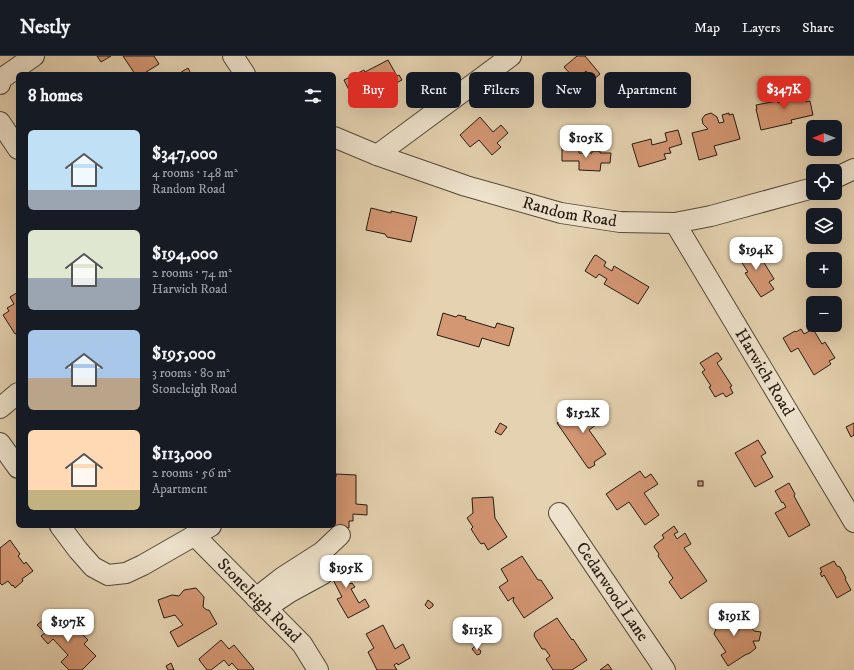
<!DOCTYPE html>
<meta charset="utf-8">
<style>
body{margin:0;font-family:"IM FELL DW Pica",serif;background:#20242c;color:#f1f3f6;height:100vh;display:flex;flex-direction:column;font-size:15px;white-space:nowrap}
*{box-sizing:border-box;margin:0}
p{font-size:13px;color:#9ea1a6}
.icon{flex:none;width:22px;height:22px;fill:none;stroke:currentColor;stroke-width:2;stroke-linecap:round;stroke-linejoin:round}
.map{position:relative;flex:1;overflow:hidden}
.drawer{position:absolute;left:16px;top:16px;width:320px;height:456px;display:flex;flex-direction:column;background:#171b24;border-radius:6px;box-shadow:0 4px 16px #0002}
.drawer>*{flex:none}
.guide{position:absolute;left:348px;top:16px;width:380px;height:36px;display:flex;gap:8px}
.needle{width:26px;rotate:270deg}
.tools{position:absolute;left:806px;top:64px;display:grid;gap:8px}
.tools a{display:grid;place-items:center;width:36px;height:36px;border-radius:6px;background:#171b24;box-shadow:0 4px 16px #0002;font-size:20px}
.price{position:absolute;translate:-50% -34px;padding:0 9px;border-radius:8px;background:#fff;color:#222;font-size:13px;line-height:26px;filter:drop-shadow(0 1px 2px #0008)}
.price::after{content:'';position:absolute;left:50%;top:24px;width:12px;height:9px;margin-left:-6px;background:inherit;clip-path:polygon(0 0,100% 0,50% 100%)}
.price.selected{background:#d93025;color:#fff}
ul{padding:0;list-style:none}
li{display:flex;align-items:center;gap:12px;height:100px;padding:0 12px}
li span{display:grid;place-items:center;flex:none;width:112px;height:80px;border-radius:6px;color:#555}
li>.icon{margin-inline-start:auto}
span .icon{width:48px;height:48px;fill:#fffc;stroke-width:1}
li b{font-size:17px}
h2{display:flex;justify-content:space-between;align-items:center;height:48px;padding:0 12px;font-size:17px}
.pill{padding:0 14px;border-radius:6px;background:#171b24;box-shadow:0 4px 16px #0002;font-size:14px;line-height:36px}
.pill.selected{background:#d93025;color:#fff}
header{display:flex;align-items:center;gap:24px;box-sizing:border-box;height:56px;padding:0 20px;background:#171b24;border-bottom:1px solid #363941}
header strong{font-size:19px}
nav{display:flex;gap:22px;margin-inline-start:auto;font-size:14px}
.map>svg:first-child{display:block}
</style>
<header>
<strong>Nestly</strong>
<nav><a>Map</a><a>Layers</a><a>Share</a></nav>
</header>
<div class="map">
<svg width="854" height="614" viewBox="0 0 854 614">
<rect width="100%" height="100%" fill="#e5d2b0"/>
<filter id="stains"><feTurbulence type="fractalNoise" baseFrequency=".005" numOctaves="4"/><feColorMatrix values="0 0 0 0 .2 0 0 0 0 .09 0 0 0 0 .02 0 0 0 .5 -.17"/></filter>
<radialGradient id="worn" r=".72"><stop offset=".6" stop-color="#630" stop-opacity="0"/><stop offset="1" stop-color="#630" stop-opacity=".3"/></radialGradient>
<g fill="#d49773" stroke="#231a11">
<polygon points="97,0 111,0 101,6"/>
<polygon points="123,0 154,0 159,8 143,18 135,18"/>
<polygon points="577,0 585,0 600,18 593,24 586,15 576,24 564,11"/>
<polygon points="388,4 397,20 399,19 402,24 387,32 385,29 376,34 377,37 356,48 344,24 364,14 365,16"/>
<polygon points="188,12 191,18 178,18"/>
<polygon points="566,20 575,32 568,38 558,27"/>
<polygon points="802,31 806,46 810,45 813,59 791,64 792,67 761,74 756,53 757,53 756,49 777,45 778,47 785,44 783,39 790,37 789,34"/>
<polygon points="711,57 717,61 719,67 724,66 722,59 729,57 729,59 733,58 740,83 714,90 717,99 699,104 692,77 708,73 703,68 702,63 705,59"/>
<polygon points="480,61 493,76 501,69 508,77 497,87 501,91 492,99 479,84 470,91 460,79"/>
<polygon points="678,74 682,88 669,92 671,97 664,98 666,103 639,111 632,88 651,83 652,89 667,85 665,77"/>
<polygon points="562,91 579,92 579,97 592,97 592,95 600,95 600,97 611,97 610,107 601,107 600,115 579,114 579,105 562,105"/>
<polygon points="371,152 391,157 391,155 417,161 411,186 387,181 385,178 366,174"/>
<polygon points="747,188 759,208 763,205 774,223 769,226 774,233 761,241 745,217 748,216 735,196"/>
<polygon points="596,199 606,206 604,210 612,215 614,210 649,231 638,248 604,228 607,223 599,218 596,222 585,215 594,200"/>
<polygon points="18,236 18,277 15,278 3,259 9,255 7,252 14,248 10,241"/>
<polygon points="443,257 456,261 458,259 466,261 465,263 495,272 497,267 514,272 509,290 482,282 479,291 437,279"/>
<polygon points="801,273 804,278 813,273 822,288 825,286 835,302 829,305 831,308 814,319 798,292 791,296 783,282 795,275 796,276"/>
<polygon points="716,297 718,297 722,303 717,307 732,330 730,331 733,337 726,341 723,337 715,341 709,331 711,330 702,316 705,314 700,307"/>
<polygon points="587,347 600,366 589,374 606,398 594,406 595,409 590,412 588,412 557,367"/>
<polygon points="500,367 507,371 501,379 495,376"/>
<polygon points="854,367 854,379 851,381 846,371"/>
<polygon points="758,384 766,397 761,400 773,421 755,431 735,397"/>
<polygon points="640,415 645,422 651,418 658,428 644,437 659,459 645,469 629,446 617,454 606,438"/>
<polygon points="336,418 356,419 356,448 367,449 367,459 353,458 353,465 349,465 349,472 335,471 335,450 334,450 334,421 336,421"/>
<rect x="698" y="425" width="5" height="5"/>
<polygon points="789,427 795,438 794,440 810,469 789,481 775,457 786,451 783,446 782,447 775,435"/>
<polygon points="493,441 495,462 507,481 488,494 484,487 481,488 478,484 471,473 473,471 467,462 473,457 472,442"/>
<polygon points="674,470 678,476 674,478 677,483 685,477 691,488 684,492 707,525 681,543 669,526 673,522 658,500 659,498 654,491 655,489 664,482 662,479"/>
<polygon points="10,484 20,498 18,500 24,508 26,506 33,515 22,523 23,525 15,532 13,529 12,530 8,525 2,529 0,527 0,492"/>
<polygon points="522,500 538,524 541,524 553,542 524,562 513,545 514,541 508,545 499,531 508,525 501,513"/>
<polygon points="345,502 352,516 345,520 349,528 352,527 355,531 351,533 359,547 365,543 369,550 369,551 348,562 337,543 342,541 327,512"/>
<polygon points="834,505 837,510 840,511 846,522 845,523 851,534 837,542 824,519 822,521 820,517 822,516 820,512"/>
<polygon points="196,532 204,541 203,551 207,554 209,554 217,568 178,591 170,576 183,569 175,559 164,562 158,544 172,539 179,540 184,534"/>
<polygon points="428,544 433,548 433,550 429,553 425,549"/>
<polygon points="723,553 736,572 736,576 744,569 744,562 752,563 750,570 754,575 761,576 759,585 753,585 756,592 750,597 745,599 728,610 721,599 726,596 714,578 716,573 709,562"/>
<polygon points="49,559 62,573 71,566 88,584 84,588 96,600 82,614 69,614 61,606 68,599 53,583 48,588 41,580 45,577 37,569"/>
<polygon points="557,562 572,584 573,583 587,604 572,614 553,614 546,603 550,600 545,593 542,593 534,580 535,576"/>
<polygon points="383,569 395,593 403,588 410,602 398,609 397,607 394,609 397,614 377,614 368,596 374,592 366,578"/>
<polygon points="221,584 229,593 234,589 254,613 252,614 238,614 232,607 229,610 224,604 211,614 207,614 200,605 199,603"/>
<polygon points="475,590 481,595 480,598 477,599 472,593"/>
<polygon points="171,607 174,614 168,614 166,610"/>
<polygon points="608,608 612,614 600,614"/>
</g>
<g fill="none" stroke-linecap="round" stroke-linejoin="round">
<g stroke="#544839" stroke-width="22">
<g id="minor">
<polyline points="233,0 245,18"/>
<polyline points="0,28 1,23 34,0"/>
<polyline points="0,66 18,93"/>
<path id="s1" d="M334 81 377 99 466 130 561 157 620 166 675 167 711 160 813 132"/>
<polyline points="377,99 511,0"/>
<polyline points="835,122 854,113"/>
<path id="s2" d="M675 167 854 466"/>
<polyline points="0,352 18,337"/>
<polyline points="0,387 18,412"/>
<path id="s3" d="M559 457 665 614"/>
<polyline points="60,470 78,494 93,511 108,519 126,517 143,509 211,470"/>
<path id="s4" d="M195 480 302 588 318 614"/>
<polyline points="256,542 283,521 322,496 340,479"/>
<polyline points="266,552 290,536 323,518"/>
</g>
</g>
<use href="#minor" stroke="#eee2cc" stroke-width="20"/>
</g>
<g text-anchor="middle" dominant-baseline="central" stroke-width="3" stroke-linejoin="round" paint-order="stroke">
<g font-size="17" fill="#231a11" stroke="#eee2cc">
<text stroke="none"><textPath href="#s1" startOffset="248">Random Road</textPath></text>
<text stroke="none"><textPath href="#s2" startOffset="174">Harwich Road</textPath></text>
<text stroke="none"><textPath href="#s3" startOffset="95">Cedarwood Lane</textPath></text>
<text stroke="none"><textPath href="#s4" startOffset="91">Stoneleigh Road</textPath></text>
</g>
</g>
<rect width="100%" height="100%" filter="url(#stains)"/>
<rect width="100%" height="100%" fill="url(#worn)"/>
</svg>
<div class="tools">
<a><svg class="needle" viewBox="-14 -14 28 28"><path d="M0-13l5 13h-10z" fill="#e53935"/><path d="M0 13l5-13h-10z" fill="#9ea1a6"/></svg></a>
<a><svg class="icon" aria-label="locate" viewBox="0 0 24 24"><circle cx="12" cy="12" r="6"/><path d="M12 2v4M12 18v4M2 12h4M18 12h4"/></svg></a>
<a><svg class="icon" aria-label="layers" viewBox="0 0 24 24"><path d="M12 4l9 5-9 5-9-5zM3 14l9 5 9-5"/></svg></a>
<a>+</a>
<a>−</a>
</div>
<b class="price selected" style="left:784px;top:54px">$347K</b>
<b class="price" style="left:586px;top:103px">$105K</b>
<b class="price" style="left:756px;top:215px">$194K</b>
<b class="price" style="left:583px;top:378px">$152K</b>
<b class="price" style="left:346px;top:533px">$195K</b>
<b class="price" style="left:734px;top:581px">$191K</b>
<b class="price" style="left:68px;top:587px">$197K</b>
<b class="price" style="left:477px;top:595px">$113K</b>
<div class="guide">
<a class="pill selected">Buy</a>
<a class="pill">Rent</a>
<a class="pill">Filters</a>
<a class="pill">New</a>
<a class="pill">Apartment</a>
</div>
<section class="drawer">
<h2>8 homes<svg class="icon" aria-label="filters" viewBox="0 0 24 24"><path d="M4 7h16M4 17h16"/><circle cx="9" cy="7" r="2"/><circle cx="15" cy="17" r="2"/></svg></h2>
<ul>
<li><span style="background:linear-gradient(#bfe0f5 75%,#9aa5b1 0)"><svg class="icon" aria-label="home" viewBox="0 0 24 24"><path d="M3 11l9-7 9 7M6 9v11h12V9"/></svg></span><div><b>$347,000</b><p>4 rooms · 148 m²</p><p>Random Road</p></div></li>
<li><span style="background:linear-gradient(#dfe7d0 60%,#9aa5b1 0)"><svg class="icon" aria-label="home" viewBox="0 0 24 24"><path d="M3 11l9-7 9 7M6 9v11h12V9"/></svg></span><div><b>$194,000</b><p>2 rooms · 74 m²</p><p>Harwich Road</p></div></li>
<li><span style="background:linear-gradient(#a9c7e8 60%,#b9a48a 0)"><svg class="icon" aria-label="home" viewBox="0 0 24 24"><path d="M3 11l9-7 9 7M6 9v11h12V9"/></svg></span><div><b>$195,000</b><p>3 rooms · 80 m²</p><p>Stoneleigh Road</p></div></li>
<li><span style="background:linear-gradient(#ffd9b3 75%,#c2b280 0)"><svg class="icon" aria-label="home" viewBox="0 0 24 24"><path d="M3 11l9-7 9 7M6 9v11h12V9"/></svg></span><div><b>$113,000</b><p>2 rooms · 56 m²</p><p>Apartment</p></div></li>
</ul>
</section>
</div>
